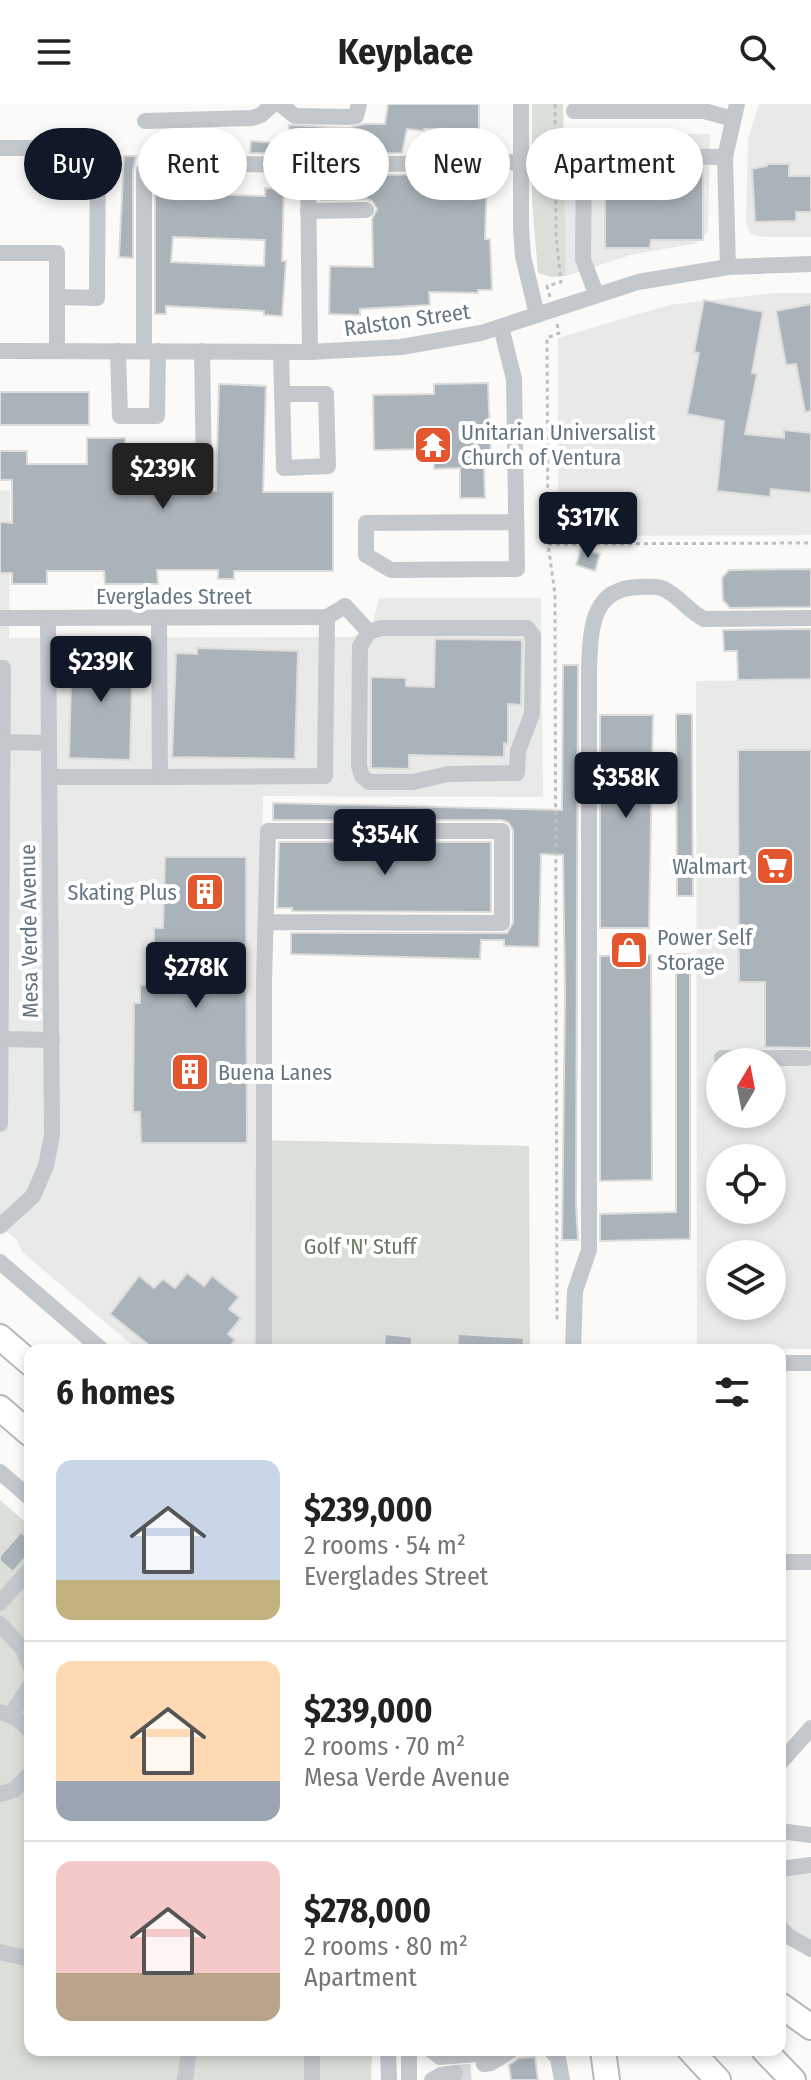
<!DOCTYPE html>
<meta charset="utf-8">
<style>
body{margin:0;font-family:"Fira Sans Condensed",sans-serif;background:#f6f6f6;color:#222;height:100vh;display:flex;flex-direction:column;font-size:30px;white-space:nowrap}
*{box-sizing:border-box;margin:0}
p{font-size:26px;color:#767676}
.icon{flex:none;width:44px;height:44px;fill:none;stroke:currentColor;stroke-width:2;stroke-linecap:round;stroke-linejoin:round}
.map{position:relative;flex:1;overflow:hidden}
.details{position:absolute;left:24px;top:1240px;width:762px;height:712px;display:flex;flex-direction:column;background:#fff;border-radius:16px;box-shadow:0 4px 12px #0003}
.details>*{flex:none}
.top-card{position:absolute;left:24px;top:24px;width:764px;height:72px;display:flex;gap:16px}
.needle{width:52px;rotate:10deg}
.buttons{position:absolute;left:706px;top:944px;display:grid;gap:16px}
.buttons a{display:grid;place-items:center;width:80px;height:80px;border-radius:50%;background:#fff;box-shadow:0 4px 12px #0003;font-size:40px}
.price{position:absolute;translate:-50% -68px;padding:0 18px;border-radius:8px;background:#111827;color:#fff;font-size:26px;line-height:52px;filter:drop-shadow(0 2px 4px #0008)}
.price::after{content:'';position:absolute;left:50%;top:48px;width:24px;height:18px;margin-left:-12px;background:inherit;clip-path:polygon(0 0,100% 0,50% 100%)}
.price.selected{background:#222;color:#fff}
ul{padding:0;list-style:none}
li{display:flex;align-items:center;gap:24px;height:200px;padding:0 32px}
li+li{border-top:2px solid #e0e0e0}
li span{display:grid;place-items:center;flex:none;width:224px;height:160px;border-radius:16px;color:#555}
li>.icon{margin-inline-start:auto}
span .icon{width:96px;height:96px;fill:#fffc;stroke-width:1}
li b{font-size:34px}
h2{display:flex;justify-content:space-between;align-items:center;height:96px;padding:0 32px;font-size:34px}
.pill{padding:0 28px;border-radius:36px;background:#fff;box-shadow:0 4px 12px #0003;font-size:28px;line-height:72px}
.pill.selected{background:#111827;color:#fff}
header{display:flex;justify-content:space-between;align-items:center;height:104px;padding:0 32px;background:#fff;font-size:36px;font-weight:700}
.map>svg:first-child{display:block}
</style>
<header><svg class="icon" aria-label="menu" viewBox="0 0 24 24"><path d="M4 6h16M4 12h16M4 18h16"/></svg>Keyplace<svg class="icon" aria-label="search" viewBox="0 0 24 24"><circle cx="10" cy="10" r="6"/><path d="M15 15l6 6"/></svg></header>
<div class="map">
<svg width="811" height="1976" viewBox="0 0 811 1976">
<rect width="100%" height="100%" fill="#fafaf8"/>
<g fill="#e8e9e9" fill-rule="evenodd">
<polygon points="759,0 811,0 811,133 763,133 751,130 746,119 748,35"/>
<polygon points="563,30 710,30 708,127 697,139 631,151 566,172"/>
<polygon points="775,189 811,189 811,431 558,432 558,234 669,201"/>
<polygon points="0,386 10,387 9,534 351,533 363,529 373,518 379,494 541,494 543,693 263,692 254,1246 138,1246 22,1148 17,1136 0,1122"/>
<path d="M811 576V1245H697L696 577ZM720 958H772V1010H720ZM720 1054H772V1106H720ZM720 1150H772V1202H720Z"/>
<polygon points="811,1761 811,1845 780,1823 780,1765"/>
</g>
<g fill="#dadfd7">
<polygon points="532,0 563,0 566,172 552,173 538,169 532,97"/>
<polygon points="256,1036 529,1042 530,1246 254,1246"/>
<polygon points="0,1396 30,1422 30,1946 372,1946 371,1976 0,1976"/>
</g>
<g fill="#aab3b9" stroke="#dcdcda" stroke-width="2" fill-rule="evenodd">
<polygon points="388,0 479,0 479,26 424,25 424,27 407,25 402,49 319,50 318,31 289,32 289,21 348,24 364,20 385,20"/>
<polygon points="251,37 293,40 292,50 250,49"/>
<polygon points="124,52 136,52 133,67 133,154 119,153"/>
<polygon points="767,60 789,60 789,72 811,72 811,108 796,108 796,117 755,118 752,65 767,62"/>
<polygon points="605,66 703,66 703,136 651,136 650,144 605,144"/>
<polygon points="487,69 485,135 490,135 492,186 478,186 478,189 429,188 430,201 360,205 360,211 329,210 330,162 373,163 372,115 377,105 372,97 367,95 321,96 323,72"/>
<path d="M155 84 171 85V89L265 92V84L284 85 282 157H286L282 212 264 211V207L166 202V210H155ZM173 133 265 136 264 162 171 158Z"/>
<polygon points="704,196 763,208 752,269 757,270 745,330 784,334 784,326 811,329 811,389 771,385 770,393 717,387 724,317 687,310 699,249 694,248"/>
<polygon points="811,200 811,307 805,308 796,260 786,261 776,207"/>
<polygon points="488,279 491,355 489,355 489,363 484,364 485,394 460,394 460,364 434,365 434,345 374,346 373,291 434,290 434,280"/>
<polygon points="219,280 266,282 263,388 333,388 333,467 234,467 234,475 218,475 218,466 157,466 158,480 105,480 104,467 47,467 47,480 12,480 12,469 0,469 0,418 12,419 12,376 0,376 0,347 27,347 27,360 87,360 87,334 125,334 125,343 163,343 163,387 216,387"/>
<rect x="0" y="288" width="89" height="33"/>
<polygon points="581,445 600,450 595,467 576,461"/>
<polygon points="811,465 811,503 730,504 723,496 722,474 729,466"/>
<polygon points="811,525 811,575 738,576 737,547 724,547 723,526"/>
<polygon points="435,535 522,536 521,601 508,600 508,640 504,639 504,653 409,651 409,665 371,664 371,573 406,574 406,582 434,583"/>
<polygon points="72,543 112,544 111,548 133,549 130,656 69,654"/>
<polygon points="197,544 298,547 295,655 172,653 176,549 197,550"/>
<polygon points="563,561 578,561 576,1099 578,1136 562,1136 565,890 563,751 541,750 539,843 504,842 504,836 481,836 480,855 291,850 291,829 507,829 513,819 513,726 508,718 502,716 273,716 273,699 562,706"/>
<polygon points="676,610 692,610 693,792 677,792"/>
<polygon points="600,611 653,611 649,824 600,824"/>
<polygon points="738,646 811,646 811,944 765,943 765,878 739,878"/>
<polygon points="279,738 491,738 491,808 292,807 292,804 277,804"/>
<polygon points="165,753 246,753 247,1039 141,1039 140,1008 133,1008 134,899 140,899 140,881 164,881 164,851 154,851 154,824 163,824"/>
<polygon points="676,850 690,850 690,1135 600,1137 600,1110 676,1108"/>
<polygon points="651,851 652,1076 600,1077 600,852"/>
<polygon points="187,1169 204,1182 212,1172 239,1193 229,1205 241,1214 228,1230 235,1236 227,1246 155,1246 110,1210 139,1172 154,1184 163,1175 175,1184"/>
<polygon points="385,1230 412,1233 411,1246 384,1246"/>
<polygon points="458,1230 524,1234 523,1246 457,1246"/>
<polygon points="21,1428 30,1436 30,1448 13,1468 0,1457 0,1452"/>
<polygon points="535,1953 538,1976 511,1976 509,1961 519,1954"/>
</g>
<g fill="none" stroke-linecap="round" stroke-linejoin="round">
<polyline stroke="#d5d9db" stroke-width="16" stroke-dasharray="16 8" stroke-linecap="butt" points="455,1969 479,1967"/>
<g stroke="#b4b9bd" stroke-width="28">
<g id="highway">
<polyline points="0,1233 30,1259"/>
<polyline points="0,1304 30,1330"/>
<polyline points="780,1901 811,1923"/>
<polyline points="603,1946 607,1976"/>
<polyline points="690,1946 718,1976"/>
<polyline points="764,1946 793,1976"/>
</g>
</g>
<g stroke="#bbbfc2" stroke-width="3" stroke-dasharray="4 4" stroke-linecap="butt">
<polyline points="550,193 547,182 561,178 556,132 555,0"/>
<polyline points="557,220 559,229 547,234 548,440 555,490 557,1219"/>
<polyline points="548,440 811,439"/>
</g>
<g stroke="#c3c8cc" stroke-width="16">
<polyline points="280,0 295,12 348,13 356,12 359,0"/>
<polyline points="521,0 521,124 523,152 537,211"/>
<polyline points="574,7 704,7 733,15"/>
<polyline points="145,17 252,14 261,11 273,0"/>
<polyline points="0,44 98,44 97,194 58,193"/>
<polyline points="308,61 310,248"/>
<polyline points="308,107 366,106"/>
<polyline points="0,149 57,149 57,247"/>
<polyline points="728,163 725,53 737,0"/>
<polyline points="596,190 583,155 584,52 725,53"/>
<polyline points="501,223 514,275 517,465 391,466 366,451 366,419 516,418"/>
<polyline points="0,247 310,248 401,243 481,229 638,178 728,163 811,160"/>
<polyline points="118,247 120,312 157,312 158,247"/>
<polyline points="144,247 144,67 156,59 308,61 521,58"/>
<polyline points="202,247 204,372"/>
<polyline points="281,248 284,364 328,362 326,290 282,290"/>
<polyline points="0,514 327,513 345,502 369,528 360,542 359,662 362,672 369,678 413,678 448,670 517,669 518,647 532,610 533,532 527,524 381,524 369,528"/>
<polyline points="0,564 3,564 0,1020"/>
<polyline points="2,638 49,639"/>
<polyline points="50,673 160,673 159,514"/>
<polyline points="160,673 325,672 327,513"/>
<polyline points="2,935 52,936"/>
<polyline points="722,954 806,954"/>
<polyline points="0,1122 33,1092 46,1062 52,1031 48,515"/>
<polyline points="0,1158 102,1246"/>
<polyline points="264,1246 264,877 268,727 502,727 502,819 266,818"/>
<path d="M573 1246 575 1187 589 1146V562C591 525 591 484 639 483 650 483 660 481 669 488 682 496 690 508 704 515L811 514"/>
<polyline points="780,1259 811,1259"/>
<polyline points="0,1368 30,1394"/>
<polyline points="780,1458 811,1458"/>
<polyline points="0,1499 30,1465"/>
<polyline points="0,1520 23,1545 30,1562"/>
<path d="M0 1608C14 1611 21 1617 30 1627"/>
<polyline points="11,1611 30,1582"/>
<polyline points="780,1659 811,1624"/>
<polyline points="0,1690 14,1686 30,1670"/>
<polyline points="780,1727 811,1731"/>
<polyline points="780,1765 811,1761"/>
<polyline points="780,1823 788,1832 811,1845"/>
<polyline points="0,1848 30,1855"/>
<polyline points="312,1946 312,1976"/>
<polyline points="388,1946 389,1976"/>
<polyline points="409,1946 409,1976"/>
<polyline points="431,1946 440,1953 489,1949 494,1946"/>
<polyline points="551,1946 558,1954 562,1976"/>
<polyline points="484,1960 491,1959 512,1946"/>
<polyline points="185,1976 189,1946"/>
<polyline points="432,1976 441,1971 455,1969"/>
</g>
<use href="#highway" stroke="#fff" stroke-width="24"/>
</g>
<defs>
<g id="temple-square" transform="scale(2)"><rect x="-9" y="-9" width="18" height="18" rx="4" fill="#e4572e" stroke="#fff"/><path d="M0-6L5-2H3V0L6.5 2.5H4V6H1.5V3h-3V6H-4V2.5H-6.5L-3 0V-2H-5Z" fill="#fff"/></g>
<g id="supermarket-square" transform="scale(2)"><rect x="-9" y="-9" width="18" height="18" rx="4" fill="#e4572e" stroke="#fff"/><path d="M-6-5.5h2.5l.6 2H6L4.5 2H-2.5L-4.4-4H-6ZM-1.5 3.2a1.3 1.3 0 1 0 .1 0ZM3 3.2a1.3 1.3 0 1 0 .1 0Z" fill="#fff"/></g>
<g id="building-square" transform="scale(2)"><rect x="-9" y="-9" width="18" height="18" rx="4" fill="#e4572e" stroke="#fff"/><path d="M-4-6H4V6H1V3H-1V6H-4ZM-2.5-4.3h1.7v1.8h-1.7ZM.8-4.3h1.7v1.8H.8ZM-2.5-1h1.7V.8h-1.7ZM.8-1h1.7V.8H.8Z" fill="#fff"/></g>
<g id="shop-square" transform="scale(2)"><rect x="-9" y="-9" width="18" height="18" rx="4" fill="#e4572e" stroke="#fff"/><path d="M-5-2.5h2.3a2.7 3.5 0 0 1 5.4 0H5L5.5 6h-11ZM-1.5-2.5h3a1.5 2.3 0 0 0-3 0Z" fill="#fff"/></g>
</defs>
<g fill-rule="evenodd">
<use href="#temple-square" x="433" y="341"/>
<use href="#supermarket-square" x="775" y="762"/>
<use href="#building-square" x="205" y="788"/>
<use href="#shop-square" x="629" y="846"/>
<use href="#building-square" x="190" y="968"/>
</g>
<g text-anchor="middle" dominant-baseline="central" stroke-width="8" stroke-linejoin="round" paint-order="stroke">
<g font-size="22" fill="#657683" stroke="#fff">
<text transform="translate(407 216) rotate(-8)">Ralston Street</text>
<text x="174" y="492">Everglades Street</text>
<text transform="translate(29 827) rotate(-91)">Mesa Verde Avenue</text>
</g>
<g font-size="22" fill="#657683" stroke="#fff" text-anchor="start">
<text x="461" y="328">Unitarian Universalist<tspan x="461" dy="25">Church of Ventura</tspan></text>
<text x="747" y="762" text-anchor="end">Walmart</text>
<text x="177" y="788" text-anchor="end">Skating Plus</text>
<text x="657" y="833">Power Self<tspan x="657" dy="25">Storage</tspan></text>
<text x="218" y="968">Buena Lanes</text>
</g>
<g font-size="22" fill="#687a64" stroke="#fff">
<text x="360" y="1142">Golf 'N' Stuff</text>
</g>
</g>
</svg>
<div class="buttons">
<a><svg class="needle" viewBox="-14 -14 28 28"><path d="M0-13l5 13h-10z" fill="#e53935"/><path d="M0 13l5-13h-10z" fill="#767676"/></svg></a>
<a><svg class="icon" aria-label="locate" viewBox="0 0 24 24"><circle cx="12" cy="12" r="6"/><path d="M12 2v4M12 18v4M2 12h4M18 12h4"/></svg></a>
<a><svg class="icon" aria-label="layers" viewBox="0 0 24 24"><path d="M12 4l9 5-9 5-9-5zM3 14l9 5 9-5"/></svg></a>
</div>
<b class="price selected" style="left:163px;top:407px">$239K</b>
<b class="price" style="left:588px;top:456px">$317K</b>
<b class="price" style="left:101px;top:600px">$239K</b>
<b class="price" style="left:626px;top:716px">$358K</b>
<b class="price" style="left:385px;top:773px">$354K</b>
<b class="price" style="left:196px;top:906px">$278K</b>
<div class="top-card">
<a class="pill selected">Buy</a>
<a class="pill">Rent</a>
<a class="pill">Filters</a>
<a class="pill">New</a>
<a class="pill">Apartment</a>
</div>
<section class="details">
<h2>6 homes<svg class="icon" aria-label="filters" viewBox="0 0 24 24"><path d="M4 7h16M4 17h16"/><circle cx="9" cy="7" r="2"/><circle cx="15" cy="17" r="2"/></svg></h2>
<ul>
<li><span style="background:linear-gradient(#c9d6e8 75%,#c2b280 0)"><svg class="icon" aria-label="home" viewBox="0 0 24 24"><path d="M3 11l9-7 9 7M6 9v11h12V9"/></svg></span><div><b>$239,000</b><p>2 rooms · 54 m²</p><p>Everglades Street</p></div></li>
<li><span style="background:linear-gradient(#ffd9b3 75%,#9aa5b1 0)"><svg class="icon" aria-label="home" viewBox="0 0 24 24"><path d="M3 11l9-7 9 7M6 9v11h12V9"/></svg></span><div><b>$239,000</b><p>2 rooms · 70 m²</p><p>Mesa Verde Avenue</p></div></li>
<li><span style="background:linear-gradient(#f6c9c9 70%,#b9a48a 0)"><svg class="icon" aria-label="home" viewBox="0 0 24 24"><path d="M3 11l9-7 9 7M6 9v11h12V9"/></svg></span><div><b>$278,000</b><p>2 rooms · 80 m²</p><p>Apartment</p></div></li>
</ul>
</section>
</div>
